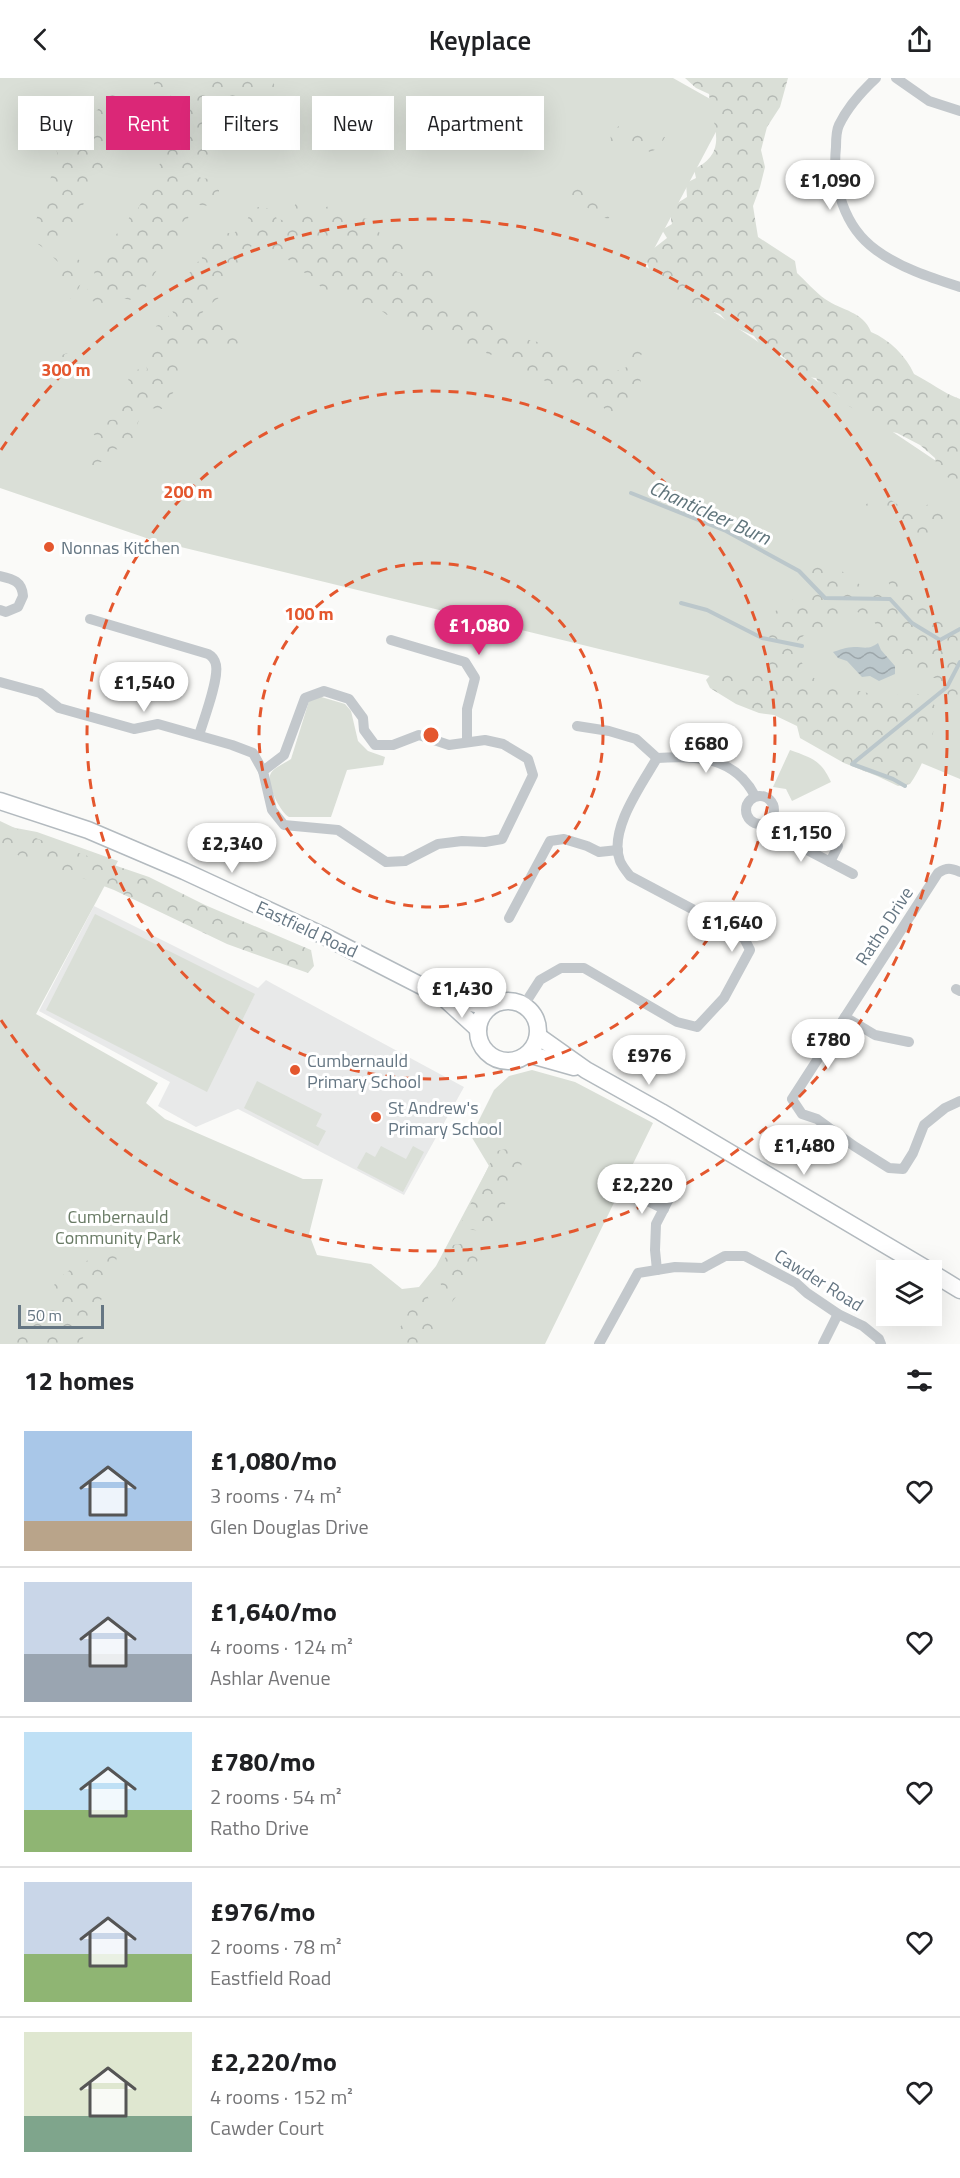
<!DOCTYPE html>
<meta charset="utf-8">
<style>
body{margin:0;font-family:"Titillium Web",sans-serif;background:#f6f6f6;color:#202124;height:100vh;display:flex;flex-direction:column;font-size:22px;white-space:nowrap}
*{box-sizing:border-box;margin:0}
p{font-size:20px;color:#757577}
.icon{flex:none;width:33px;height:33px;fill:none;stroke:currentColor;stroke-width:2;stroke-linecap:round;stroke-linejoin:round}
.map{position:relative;height:1266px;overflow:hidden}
.sheet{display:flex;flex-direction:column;background:#fff;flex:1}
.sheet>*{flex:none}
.hud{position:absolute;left:18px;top:18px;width:600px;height:54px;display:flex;gap:12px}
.tools{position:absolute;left:876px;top:1182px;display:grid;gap:12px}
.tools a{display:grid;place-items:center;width:66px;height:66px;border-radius:0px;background:#fff;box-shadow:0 6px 24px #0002;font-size:30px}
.scale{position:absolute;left:18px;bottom:15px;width:86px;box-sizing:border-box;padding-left:6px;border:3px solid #657683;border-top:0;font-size:16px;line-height:21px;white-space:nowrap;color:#657683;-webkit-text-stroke:4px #fff;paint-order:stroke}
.price{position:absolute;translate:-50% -51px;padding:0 14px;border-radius:21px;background:#fff;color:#222;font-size:20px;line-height:39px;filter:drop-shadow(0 2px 3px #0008)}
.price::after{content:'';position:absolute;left:50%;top:36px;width:18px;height:14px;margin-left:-9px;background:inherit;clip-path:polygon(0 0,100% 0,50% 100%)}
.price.current{background:#db2777;color:#fff}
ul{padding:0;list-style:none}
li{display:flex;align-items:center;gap:18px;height:150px;padding:0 24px}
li+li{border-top:2px solid #e0e0e0}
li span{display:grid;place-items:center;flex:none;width:168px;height:120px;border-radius:0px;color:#555}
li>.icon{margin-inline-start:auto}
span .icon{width:72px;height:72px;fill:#fffc;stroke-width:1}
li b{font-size:26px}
h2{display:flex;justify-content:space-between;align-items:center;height:72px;padding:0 24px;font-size:26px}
.tag{padding:0 21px;border-radius:0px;background:#fff;box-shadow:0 6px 24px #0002;font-size:21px;line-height:54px}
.tag.current{background:#db2777;color:#fff}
header{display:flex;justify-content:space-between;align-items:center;height:78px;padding:0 24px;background:#fff;font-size:27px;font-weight:600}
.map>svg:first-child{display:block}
</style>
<header><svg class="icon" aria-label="back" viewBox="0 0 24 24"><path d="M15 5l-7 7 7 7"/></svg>Keyplace<svg class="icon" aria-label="share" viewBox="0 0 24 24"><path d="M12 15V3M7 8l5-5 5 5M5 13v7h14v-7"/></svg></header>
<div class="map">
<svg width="960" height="1266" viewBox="0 0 960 1266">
<defs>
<pattern id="forest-crowns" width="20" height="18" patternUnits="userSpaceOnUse" patternTransform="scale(1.5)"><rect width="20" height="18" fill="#dadfd7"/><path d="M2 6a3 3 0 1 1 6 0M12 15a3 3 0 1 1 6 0" fill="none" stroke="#b4b9b4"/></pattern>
<pattern id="water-waves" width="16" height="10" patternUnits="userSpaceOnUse" patternTransform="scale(1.5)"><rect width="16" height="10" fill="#bbc7cb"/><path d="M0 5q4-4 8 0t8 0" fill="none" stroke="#9ca6aa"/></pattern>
</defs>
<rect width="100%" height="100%" fill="#fafaf8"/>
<polygon fill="#e8e9e9" points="94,828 258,910 266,902 273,906 464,1009 404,1117 238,1031 196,1049 158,1028 170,1004 39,933"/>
<g fill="#dadfd7">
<polygon points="0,0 673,0 728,31 645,188 960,399 960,701 714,599 152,462 0,410"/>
<path d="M318 618 345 626 351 633 358 663 368 673 385 679 383 687 347 692 331 739H289C280 734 265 704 271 695 275 689 285 685 291 681L309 623Z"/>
<path d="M790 672C812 680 821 682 831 704L792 723 786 711 773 709Z"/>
<polygon points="0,747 37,754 118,783 36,936 158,1005 146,1025 165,1041 303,1101 323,1101 309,1156 317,1177 371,1186 402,1211 419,1209 436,1188 489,1088 471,1058 494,1012 509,998 532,992 575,1004 653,1045 545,1266 0,1266"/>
<polygon points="95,836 255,916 207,1014 46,932"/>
<polygon points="257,1003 322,1036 316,1048 326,1053 318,1068 244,1030"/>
<polygon points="381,1068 406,1081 413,1068 424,1074 403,1114 357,1090 366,1074 375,1079"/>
</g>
<g fill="url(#forest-crowns)">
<path d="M151 0H174L169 3V15L172 19 188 26 193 24V14L200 0H272L275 9 267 16H251L249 28 242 33 243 39 227 59 223 78 202 84 195 96 201 100 210 101 219 112V117L212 127 202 128 192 122 187 126 190 130 188 141 176 147 179 158 178 165 168 174 164 186 157 192 142 215 138 214 130 222 119 219 113 227 92 223 83 219 95 199C93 189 95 186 104 180L106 171 118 154 124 150 130 138 136 134 153 104 162 80 148 58 146 42H143L138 53C128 55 122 63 113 64L103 82V91L78 136 64 158 52 163C57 171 73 180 82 183 85 196 81 211 71 221L63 213 60 186 45 171 38 166 33 151 51 99 50 89 56 85 58 79 55 66C64 59 73 64 81 70L88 56H95L101 48 95 34 104 26 105 18 112 12 143 20 142 25 144 27 152 28C159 16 157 11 151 0Z"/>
<path d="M685 0H788L780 29 767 49 761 72 765 89 760 109 753 128 758 159 795 183 797 195C806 203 815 214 825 221 842 233 863 233 871 254 890 262 906 278 914 296 930 304 943 315 960 321V401L954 402 940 396 937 391 935 380 920 367 897 355 887 353 846 326C839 313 822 313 816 300L805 299 781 277 773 278 762 269 754 258 730 247 720 236 687 224 658 203 650 194 646 182 649 174 667 160 662 152 672 146C668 129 673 128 687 119L686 105 696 100 694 91C731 74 711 45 709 16L696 10Z"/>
<path d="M634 47 665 59 659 70 650 74C644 71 638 67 631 66 623 65 619 67 611 63L610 54 619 48 626 53Z"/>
<path d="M555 105C579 109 603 110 614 133L608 141C598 138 594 133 586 129 576 125 567 122 558 116Z"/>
<path d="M308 122 319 133 332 126 342 130 351 142 357 139 368 141 389 166 402 165 406 173C398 178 394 182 394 192 407 200 414 193 426 190L436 197 439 205 432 211C433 230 455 227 470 231 478 233 483 239 492 242L498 254 505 256 515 252 521 260 550 267 560 276 575 280 582 288C592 288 598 283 608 282L616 293 627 289 632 279 634 265 641 262 647 268 638 282 641 306 637 308 633 307 631 322 620 324 615 333 611 336 607 335 602 327 605 326V323L580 318 581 312 576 304 553 307 530 295 516 292 503 278 502 272 488 278 484 270C466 272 456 266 444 253H422L404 242 393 237H387L373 226H359L354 220 349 219 344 211 328 213 322 211 313 198 309 199C302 192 293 184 285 180 267 172 264 186 256 160L242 185 236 191 234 198 225 206 220 219 205 230 200 239 204 246 209 241 237 240 238 243 235 251 242 252 244 259 234 269 229 268 212 273 196 266 194 260 189 258 182 275 177 279V285L182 284 187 287C181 302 172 318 162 331L148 330 140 339 135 353 138 358 135 362 125 364 124 372 113 371 110 375 116 385 104 383 98 385 99 395 95 399 79 388V382L91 385 100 367 99 361 91 354C99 346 106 341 116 342L109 332V323L114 319 127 325 132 322 125 315 126 308 129 305 127 294 129 291 134 294 136 292 141 291 144 295 147 292 146 282 154 271 156 248 168 243V238L174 237 170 227 177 225 175 217 190 205 187 199 190 194 194 193V188L197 184 203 183 201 177 210 169 208 162 215 161 223 154 233 156 246 144 253 130 259 129 272 131 277 141 287 143 296 125Z"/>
<polygon points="67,275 73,283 71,296 64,300 51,289 52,281"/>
<path d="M880 417 888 420 910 435 931 425 939 424 951 438 952 444C946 451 939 456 930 455L932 465 927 469 914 470C909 459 906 451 897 441 892 436 885 437 880 432L871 435H865V427Z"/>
<path d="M806 485 825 489 839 490C853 506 871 513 892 516L887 499 892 493 900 492C911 517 911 523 938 530L943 537 960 545V624L949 619 937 600H924L905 586 869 537 849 532 843 538C844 559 826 556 810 553L798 562 799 580 810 598 838 613H861L880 619 913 615 928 618 939 634C932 659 925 685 910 706L898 708 877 698 844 685 800 660 797 648 774 637 759 635 736 626 710 610 706 602 717 590C765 601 771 577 770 535L783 530 796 519 825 505 813 500 801 489Z"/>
<polygon points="0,743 38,761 149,799 205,827 311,872 314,888 308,895 227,866 114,812 46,786 8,774 0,770"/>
<polygon points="507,1071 523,1083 503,1131 488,1154 459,1150 496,1073"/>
<path d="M482 1163C483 1183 461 1212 449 1228 437 1200 435 1194 453 1167Z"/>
<path d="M119 1174 105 1214 80 1266H0V1258C14 1256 30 1247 40 1236 48 1227 49 1212 57 1203 71 1187 99 1176 119 1174Z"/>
<path d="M421 1211 427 1215C431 1232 439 1250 429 1266H391Z"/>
</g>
<path fill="url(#water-waves)" d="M878 565 881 572 895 588V596L879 603 870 598 862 599 847 583 838 580 833 574C839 572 847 569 854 569 864 569 869 572 878 565Z"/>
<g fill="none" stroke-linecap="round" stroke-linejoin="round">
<g stroke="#bbc7cb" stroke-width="4">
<polyline points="631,415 726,453 799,493 825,520 890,521 912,545 940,562 960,551"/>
<polyline points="681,525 707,532 762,560 802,568"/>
<polyline points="905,708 893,701 852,686 947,609 960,584"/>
</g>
<g stroke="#b3babf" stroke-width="19">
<g id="secondary">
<polyline points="0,723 88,752 184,793 322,857 443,919 478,951"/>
<polyline points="443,919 489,929"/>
<circle cx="508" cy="953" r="30"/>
<polyline points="538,958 586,992 661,1034 928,1192"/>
<polyline points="528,976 574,989"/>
<polyline points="932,1195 960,1212"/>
</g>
</g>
<g stroke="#c3c8cc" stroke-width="10">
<path d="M876 0C861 14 848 28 839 47 836 53 836 62 836 69 832 107 844 149 876 172 900 190 932 200 960 209"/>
<polyline points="896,0 929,23 960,33"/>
<path d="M0 498C13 501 22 503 23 518L18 529 6 534 0 532"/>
<path d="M90 541 208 576C212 578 215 582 216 587 219 601 204 641 199 657"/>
<polyline points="391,562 465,584 475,600 467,631 467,664"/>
<polyline points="0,604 40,615 59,630 134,651 158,646 232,667 253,675 263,693"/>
<polygon points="324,613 349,621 363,640 364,652 375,667 393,667 419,657 449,667 485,662 503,666 528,681 533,697 502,761 485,764 462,763 438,766 405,783 386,784 338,752 284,747 272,732 263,693 284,677 305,620"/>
<polyline points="577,648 609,653 636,661 657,680"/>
<path d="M657 680C697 677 735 679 755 718"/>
<circle cx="760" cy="732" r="14"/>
<polyline points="771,743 794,765 853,796"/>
<polyline points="830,784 838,768"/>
<path d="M960 794C951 790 947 789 938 795L792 1021 802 1036 817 1041 854 1068 889 1090 903 1091 913 1075 924 1047 945 1030 960 1023"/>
<polyline points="509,840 550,763 564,761 587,768 599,774 618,772"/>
<polyline points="956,911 960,913"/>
<path d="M524 927 540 902 561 890H584L677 944 697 949 724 920 750 872 743 858 630 798C627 794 622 788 620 783 608 752 642 706 657 680"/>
<polyline points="845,939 875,957 909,964"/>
<polyline points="633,1116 664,1131"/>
<polyline points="657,1192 655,1172 656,1146 675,1109"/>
<polyline points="599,1266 638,1195 675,1189 703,1190 725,1178 745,1178 796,1205 807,1215 838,1236 863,1248 879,1261 881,1266"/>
<polyline points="823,1266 838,1236"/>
</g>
<use href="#secondary" stroke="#fff" stroke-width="16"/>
</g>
<g fill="none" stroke="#e4572e" stroke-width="3" stroke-dasharray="10 8">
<circle cx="431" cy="657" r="172"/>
<circle cx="431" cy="657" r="344"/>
<path d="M1 372A516 516 0 1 1 1 942"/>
</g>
<g fill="#e4572e" stroke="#fff" stroke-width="2">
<circle cx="49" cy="469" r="6"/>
<circle cx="295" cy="992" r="6"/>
<circle cx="376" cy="1039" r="6"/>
</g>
<g text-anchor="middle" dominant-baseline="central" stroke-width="6" stroke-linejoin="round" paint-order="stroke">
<g font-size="18" fill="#657683" stroke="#fff" text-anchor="start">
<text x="61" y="469">Nonnas Kitchen</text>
<text x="307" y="982">Cumbernauld<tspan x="307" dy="21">Primary School</tspan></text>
<text x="388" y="1029">St Andrew's<tspan x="388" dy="21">Primary School</tspan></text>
</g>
<g font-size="18" fill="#657683" stroke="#fff">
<text transform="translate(884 848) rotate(-57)">Ratho Drive</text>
<text transform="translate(307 851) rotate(25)">Eastfield Road</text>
<text transform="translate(819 1202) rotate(32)">Cawder Road</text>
</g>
<g font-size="18" fill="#687a64" stroke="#fff">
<text x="118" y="1138">Cumbernauld<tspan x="118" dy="21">Community Park</tspan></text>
</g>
<g font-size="20" font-style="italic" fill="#60757c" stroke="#fff">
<text transform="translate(710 434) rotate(24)">Chanticleer Burn</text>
</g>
</g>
<circle cx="431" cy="657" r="9" fill="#e4572e" stroke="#fff" stroke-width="3"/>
<g font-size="18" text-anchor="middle" font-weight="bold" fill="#e4572e" stroke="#fff" stroke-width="6" stroke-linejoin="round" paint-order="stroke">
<text x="66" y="298">300 m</text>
<text x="188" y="420">200 m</text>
<text x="309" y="542">100 m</text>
</g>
</svg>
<div class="tools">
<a><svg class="icon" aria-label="layers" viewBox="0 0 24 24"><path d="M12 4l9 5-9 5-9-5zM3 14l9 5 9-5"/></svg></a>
</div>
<div class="scale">50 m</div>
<b class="price" style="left:830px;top:133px">£1,090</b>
<b class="price current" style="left:479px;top:578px">£1,080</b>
<b class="price" style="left:144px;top:635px">£1,540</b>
<b class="price" style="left:706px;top:696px">£680</b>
<b class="price" style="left:801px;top:785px">£1,150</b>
<b class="price" style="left:232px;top:796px">£2,340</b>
<b class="price" style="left:732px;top:875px">£1,640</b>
<b class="price" style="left:462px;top:941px">£1,430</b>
<b class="price" style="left:828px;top:992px">£780</b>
<b class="price" style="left:649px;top:1008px">£976</b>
<b class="price" style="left:804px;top:1098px">£1,480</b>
<b class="price" style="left:642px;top:1137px">£2,220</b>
<div class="hud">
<a class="tag">Buy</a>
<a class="tag current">Rent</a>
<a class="tag">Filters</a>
<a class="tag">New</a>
<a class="tag">Apartment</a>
</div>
</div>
<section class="sheet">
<h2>12 homes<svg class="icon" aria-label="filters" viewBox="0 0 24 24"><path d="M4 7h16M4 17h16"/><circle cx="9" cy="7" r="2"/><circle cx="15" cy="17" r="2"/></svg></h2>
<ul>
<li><span style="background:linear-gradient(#a9c7e8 75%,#b9a48a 0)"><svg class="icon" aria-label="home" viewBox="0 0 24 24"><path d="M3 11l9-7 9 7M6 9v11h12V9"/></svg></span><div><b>£1,080/mo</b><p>3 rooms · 74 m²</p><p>Glen Douglas Drive</p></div><svg class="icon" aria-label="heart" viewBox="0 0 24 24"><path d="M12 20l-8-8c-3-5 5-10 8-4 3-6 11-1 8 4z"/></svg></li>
<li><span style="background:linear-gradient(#c9d6e8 60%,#9aa5b1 0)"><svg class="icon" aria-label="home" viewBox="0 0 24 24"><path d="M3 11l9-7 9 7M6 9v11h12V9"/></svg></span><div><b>£1,640/mo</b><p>4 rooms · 124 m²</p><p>Ashlar Avenue</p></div><svg class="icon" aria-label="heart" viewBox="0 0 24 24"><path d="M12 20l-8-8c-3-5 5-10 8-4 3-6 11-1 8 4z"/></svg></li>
<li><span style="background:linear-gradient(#bfe0f5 65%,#8fb573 0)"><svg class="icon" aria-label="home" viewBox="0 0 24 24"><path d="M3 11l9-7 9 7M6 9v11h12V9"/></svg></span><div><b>£780/mo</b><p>2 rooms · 54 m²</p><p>Ratho Drive</p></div><svg class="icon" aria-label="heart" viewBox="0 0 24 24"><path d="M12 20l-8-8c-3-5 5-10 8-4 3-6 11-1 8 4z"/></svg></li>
<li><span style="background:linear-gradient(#c9d6e8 60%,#8fb573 0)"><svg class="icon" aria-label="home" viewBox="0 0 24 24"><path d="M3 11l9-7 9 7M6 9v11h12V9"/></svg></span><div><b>£976/mo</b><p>2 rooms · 78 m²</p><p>Eastfield Road</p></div><svg class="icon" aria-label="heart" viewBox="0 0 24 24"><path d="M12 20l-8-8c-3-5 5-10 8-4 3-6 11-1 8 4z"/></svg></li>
<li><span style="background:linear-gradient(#dfe7d0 70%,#7fa58c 0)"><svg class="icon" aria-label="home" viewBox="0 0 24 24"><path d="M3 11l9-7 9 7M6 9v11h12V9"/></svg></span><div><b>£2,220/mo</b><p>4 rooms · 152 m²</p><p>Cawder Court</p></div><svg class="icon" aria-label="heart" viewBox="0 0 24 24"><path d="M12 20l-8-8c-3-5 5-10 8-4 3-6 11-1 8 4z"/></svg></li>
</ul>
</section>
